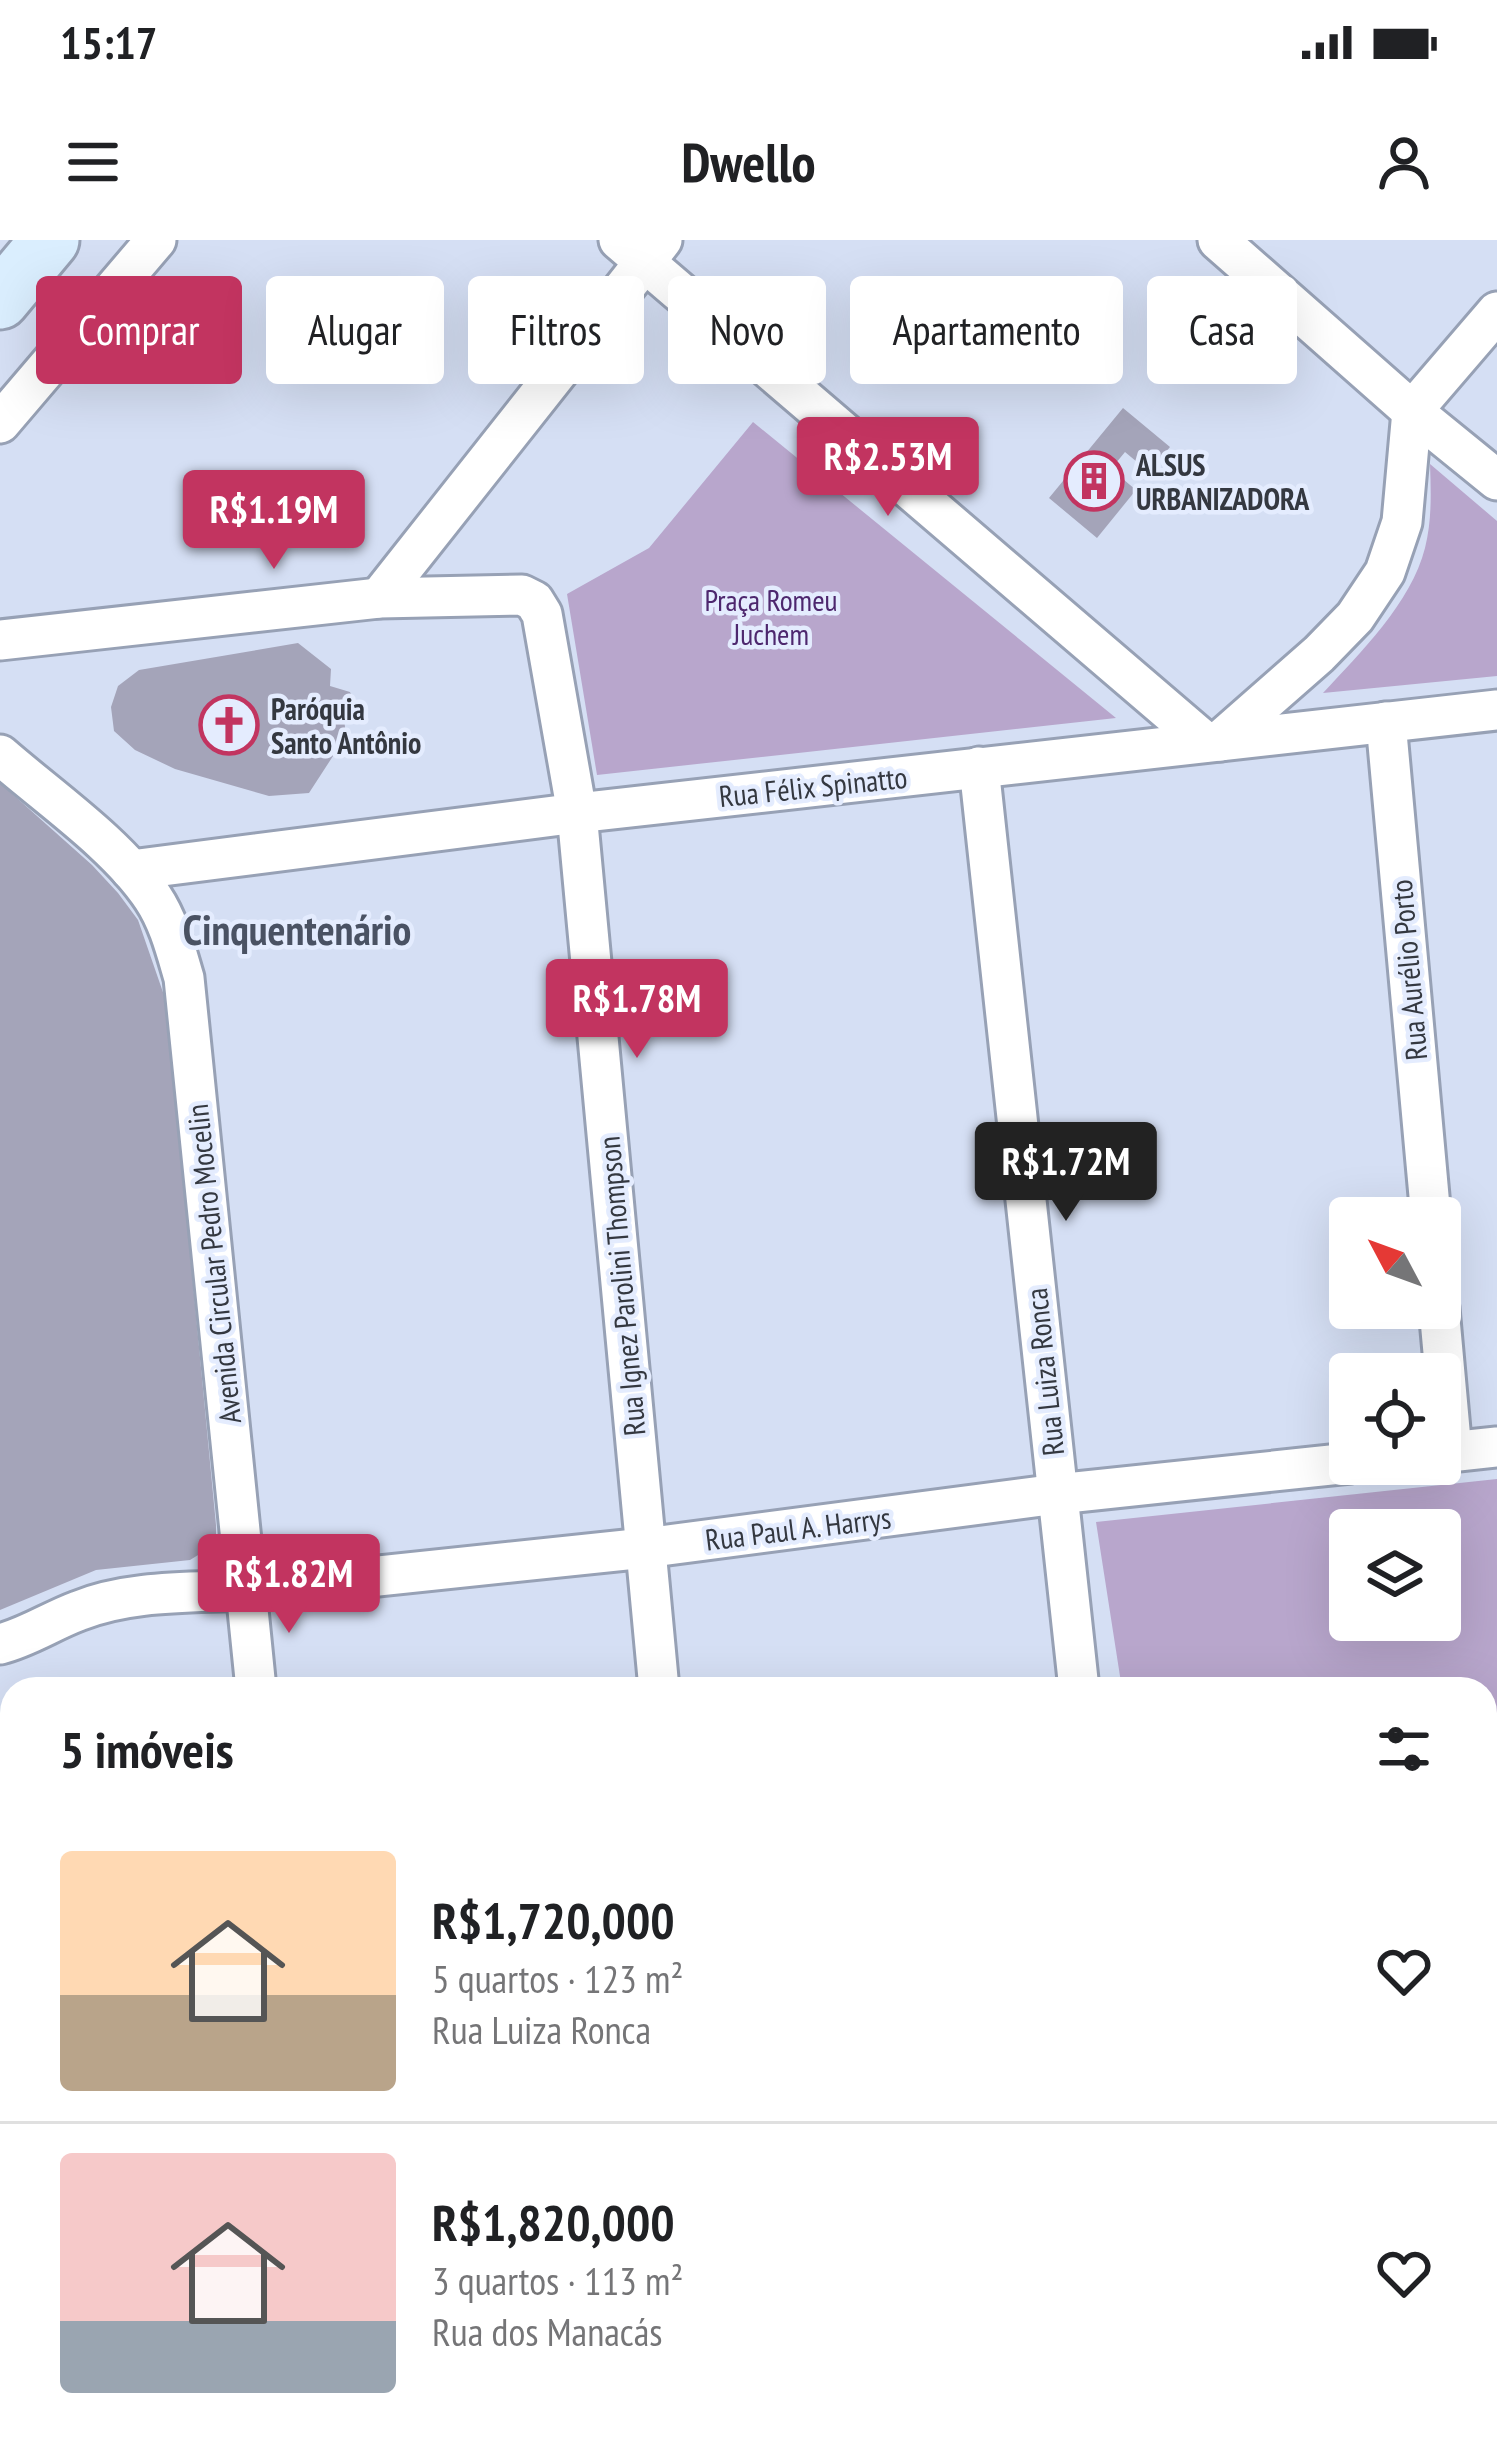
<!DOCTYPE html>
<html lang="pt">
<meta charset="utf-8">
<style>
body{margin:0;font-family:"PT Sans Narrow",sans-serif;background:#f2f2f2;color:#202124;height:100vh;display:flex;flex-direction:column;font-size:45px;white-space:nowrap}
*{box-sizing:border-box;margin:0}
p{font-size:39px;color:#757577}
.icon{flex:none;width:66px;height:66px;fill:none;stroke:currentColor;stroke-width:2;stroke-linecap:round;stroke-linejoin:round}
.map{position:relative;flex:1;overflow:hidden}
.sheet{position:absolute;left:0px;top:1437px;width:1497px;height:771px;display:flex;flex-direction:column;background:#fff;border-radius:36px 36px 0 0;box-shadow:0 12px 48px #0002}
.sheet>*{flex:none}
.hud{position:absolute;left:36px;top:36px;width:1425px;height:108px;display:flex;gap:24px}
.needle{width:78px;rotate:311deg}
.fabs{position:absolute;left:1329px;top:957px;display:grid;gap:24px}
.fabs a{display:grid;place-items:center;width:132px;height:132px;border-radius:12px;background:#fff;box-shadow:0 12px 48px #0002;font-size:60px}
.price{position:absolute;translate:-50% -102px;padding:0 27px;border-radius:12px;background:#c23460;color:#fff;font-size:39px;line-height:78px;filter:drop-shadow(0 3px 6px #0008)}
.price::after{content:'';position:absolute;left:50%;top:72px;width:36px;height:27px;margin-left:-18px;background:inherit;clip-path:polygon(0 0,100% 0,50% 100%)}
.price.on{background:#222;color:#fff}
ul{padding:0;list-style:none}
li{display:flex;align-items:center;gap:36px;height:300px;padding:0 60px}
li+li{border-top:3px solid #e0e0e0}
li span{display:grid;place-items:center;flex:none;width:336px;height:240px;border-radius:12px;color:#555}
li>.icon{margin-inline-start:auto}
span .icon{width:144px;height:144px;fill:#fffc;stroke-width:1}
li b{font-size:51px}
h2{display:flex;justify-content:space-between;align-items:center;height:144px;padding:0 60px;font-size:51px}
.tag{padding:0 42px;border-radius:12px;background:#fff;box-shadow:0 12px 48px #0002;font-size:42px;line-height:108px}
.tag.on{background:#c23460;color:#fff}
.status{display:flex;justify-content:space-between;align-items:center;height:84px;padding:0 60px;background:#fff;direction:ltr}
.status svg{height:33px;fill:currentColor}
header{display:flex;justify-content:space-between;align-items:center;height:156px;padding:0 60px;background:#fff;font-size:54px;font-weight:700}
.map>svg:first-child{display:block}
</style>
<div class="status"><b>15:17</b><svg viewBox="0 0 49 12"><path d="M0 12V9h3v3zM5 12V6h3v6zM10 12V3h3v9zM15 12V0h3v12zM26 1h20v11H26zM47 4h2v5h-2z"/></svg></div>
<header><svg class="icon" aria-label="menu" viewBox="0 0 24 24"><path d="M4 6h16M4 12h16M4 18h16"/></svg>Dwello<svg class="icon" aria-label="person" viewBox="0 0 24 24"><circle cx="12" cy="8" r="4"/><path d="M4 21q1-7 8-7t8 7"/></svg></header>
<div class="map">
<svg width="1497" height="2207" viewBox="0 0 1497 2207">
<rect width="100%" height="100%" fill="#d5dff4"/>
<g fill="#b8a6cc" fill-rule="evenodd">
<polygon points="753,182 1116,478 597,535 567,354 649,308"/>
<path d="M1430 224 1497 281V436L1323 453C1360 413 1411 363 1425 308 1432 280 1431 253 1430 224Z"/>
<path d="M1497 1239V1733L1485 1735V1449H1122L1096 1282ZM1440 1290V1380H1350V1290Z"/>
</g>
<g fill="#a4a4b9">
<polygon points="1123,168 1170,207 1149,232 1125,212 1111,229 1136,250 1097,298 1049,258"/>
<polygon points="298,403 331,429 330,446 350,452 354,461 352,473 344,478 346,496 309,553 269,556 175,529 135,510 114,491 111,467 118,446 139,430"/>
<polygon points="0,543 92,625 118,653 138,680 166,761 216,1285 216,1304 190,1320 96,1330 0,1370"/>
</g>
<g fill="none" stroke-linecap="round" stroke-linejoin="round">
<g stroke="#97a1b5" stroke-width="45">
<g id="minor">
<polyline points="619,0 1205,502"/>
<polyline points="1218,0 1412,171 1497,240"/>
<polyline points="0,183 156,0"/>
<polyline points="379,358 662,0"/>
<polyline points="0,400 379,358 522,355 534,361 542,374 577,573 659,1449"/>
<polyline points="1386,482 1431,978"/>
<polyline points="1220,501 1319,414 1355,377 1385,332 1402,282 1412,171 1497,72"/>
<path d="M0 515C48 557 118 605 153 658 169 682 176 711 184 738L246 1350C191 1353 130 1350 78 1371 51 1381 28 1397 0 1404"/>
<polyline points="979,527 1079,1449"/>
<polyline points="131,630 577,573 1497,470"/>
<polyline points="1439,1068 1452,1212"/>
<polyline points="1440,1213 1497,1207"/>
<polyline points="256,1449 246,1350 645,1308 1057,1254 1350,1223"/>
<polyline points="0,1762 12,1760"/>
<polyline points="1485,1797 1497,1796"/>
<polyline points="0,2184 12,2183"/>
<polyline points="334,2196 335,2207"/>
<polyline points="1165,2196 1166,2207"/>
</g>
</g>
<g stroke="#97a1b5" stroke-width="63">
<polyline id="secondary" points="0,60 50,0"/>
</g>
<use href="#minor" stroke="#fff" stroke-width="39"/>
<use href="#secondary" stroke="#daeefe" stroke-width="57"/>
</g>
<defs>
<g id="building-ring" transform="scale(3)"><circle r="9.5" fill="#e4ecfe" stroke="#c23460" stroke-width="1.5"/><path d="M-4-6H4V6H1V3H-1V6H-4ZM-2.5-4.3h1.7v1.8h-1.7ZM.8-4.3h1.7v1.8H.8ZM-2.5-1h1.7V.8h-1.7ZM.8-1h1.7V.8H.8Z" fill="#c23460"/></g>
<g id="church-ring" transform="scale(3)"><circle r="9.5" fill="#e4ecfe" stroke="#c23460" stroke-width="1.5"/><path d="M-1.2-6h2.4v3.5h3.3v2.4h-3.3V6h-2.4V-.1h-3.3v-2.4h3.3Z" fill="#c23460"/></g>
</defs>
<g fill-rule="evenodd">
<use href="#building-ring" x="1094" y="241"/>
<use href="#church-ring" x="229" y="485"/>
</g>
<g text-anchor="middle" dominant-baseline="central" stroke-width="9" stroke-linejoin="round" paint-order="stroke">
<g font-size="30" font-weight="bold" fill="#343840" stroke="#e4ecfe" text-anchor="start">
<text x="1136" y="224">ALSUS<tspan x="1136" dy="34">URBANIZADORA</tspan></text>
<text x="271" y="468">Paróquia<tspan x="271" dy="34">Santo Antônio</tspan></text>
</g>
<g font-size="30" fill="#4d276e" stroke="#e4ecfe">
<text x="771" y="359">Praça Romeu<tspan x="771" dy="34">Juchem</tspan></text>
</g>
<g font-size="30" fill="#343840" stroke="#e4ecfe">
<text transform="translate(813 546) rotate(-6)">Rua Félix Spinatto</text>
<text transform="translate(1408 730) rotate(-95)">Rua Aurélio Porto</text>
<text transform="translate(213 1024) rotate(-96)">Avenida Circular Pedro Mocelin</text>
<text transform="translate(621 1046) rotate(-95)">Rua Ignez Parolini Thompson</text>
<text transform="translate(1044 1132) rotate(-96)">Rua Luiza Ronca</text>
<text transform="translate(798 1288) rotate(-7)">Rua Paul A. Harrys</text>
</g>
<g font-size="42" font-weight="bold" fill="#4a5263" stroke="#e4ecfe">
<text x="297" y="689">Cinquentenário</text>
</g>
</g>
</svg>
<div class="fabs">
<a><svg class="needle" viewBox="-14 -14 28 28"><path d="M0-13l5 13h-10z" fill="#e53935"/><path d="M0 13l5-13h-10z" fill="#757577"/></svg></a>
<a><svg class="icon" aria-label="locate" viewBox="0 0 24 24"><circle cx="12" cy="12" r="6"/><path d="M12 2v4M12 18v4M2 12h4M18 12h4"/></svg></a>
<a><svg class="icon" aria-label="layers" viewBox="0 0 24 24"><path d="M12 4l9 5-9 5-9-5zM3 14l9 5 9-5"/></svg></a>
</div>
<b class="price" style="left:888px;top:279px">R$2.53M</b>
<b class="price" style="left:274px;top:332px">R$1.19M</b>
<b class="price" style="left:637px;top:821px">R$1.78M</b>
<b class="price on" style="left:1066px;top:984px">R$1.72M</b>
<b class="price" style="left:289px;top:1396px">R$1.82M</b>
<div class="hud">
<a class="tag on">Comprar</a>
<a class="tag">Alugar</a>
<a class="tag">Filtros</a>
<a class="tag">Novo</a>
<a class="tag">Apartamento</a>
<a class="tag">Casa</a>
</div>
<section class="sheet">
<h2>5 imóveis<svg class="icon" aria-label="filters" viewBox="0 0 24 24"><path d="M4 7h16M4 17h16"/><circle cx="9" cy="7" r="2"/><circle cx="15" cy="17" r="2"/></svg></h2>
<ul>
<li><span style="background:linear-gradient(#ffd9b3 60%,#b9a48a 0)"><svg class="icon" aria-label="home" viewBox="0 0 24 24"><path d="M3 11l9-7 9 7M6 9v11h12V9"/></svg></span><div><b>R$1,720,000</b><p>5 quartos · 123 m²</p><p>Rua Luiza Ronca</p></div><svg class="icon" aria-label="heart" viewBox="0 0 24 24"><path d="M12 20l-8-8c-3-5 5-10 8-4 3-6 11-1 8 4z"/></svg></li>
<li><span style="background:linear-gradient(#f6c9c9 70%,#9aa5b1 0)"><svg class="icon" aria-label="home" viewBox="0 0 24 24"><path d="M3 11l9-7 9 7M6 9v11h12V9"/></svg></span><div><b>R$1,820,000</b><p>3 quartos · 113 m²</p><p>Rua dos Manacás</p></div><svg class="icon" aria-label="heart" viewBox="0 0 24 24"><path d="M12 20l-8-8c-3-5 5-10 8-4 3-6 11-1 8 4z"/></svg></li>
</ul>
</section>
</div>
